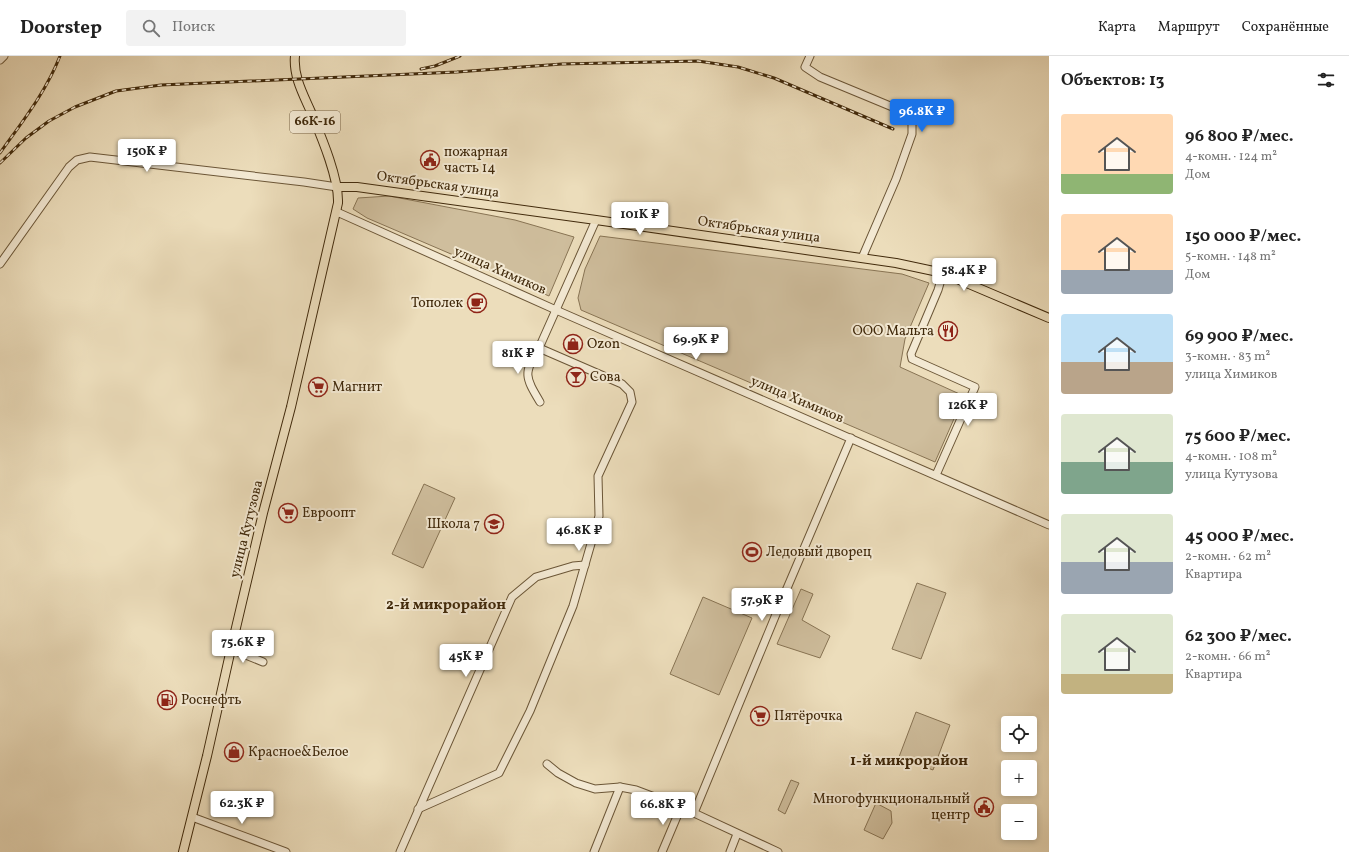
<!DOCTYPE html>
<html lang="ru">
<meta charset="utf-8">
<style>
body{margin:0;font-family:Vollkorn,serif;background:#f2f2f2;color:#222;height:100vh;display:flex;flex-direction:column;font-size:15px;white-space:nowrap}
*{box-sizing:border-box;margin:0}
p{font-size:13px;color:#767676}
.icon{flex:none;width:22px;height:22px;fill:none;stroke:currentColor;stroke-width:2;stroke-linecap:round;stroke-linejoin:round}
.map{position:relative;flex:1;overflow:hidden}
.details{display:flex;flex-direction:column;background:#fff;width:300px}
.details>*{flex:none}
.controls{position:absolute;left:1001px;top:660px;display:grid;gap:8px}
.controls a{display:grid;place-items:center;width:36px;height:36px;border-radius:4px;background:#fff;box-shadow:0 2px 6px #0003;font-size:20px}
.price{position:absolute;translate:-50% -34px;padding:0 9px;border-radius:4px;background:#fff;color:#222;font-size:13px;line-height:26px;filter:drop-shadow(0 1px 2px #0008)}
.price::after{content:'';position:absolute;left:50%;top:24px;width:12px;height:9px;margin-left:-6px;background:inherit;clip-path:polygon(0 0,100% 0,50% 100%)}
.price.active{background:#1a73e8;color:#fff}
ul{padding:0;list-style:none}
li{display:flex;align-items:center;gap:12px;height:100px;padding:0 12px}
li span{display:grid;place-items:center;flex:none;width:112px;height:80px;border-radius:4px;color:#555}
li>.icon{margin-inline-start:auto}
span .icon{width:48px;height:48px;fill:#fffc;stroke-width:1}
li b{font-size:17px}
h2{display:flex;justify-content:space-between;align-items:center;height:48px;padding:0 12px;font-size:17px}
header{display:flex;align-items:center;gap:24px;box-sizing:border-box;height:56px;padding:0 20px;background:#fff;border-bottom:1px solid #e0e0e0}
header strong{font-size:19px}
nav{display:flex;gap:22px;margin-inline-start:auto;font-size:14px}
.search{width:280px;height:36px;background:#f2f2f2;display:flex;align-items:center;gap:10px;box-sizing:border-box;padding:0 14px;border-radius:4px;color:#767676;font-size:15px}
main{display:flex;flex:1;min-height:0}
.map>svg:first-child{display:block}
</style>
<header>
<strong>Doorstep</strong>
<div class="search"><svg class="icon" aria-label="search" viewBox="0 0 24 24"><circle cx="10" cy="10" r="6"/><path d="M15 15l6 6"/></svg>Поиск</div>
<nav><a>Карта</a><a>Маршрут</a><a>Сохранённые</a></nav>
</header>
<main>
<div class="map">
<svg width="1049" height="796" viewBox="0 0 1049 796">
<rect width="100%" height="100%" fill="#ecddbb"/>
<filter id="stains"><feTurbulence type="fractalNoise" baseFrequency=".005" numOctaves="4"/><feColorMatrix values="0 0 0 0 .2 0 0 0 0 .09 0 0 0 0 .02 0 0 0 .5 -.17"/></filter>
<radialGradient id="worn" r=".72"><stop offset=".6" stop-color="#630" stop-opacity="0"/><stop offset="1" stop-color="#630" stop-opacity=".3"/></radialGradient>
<g fill="#cfbe9d" stroke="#887454">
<polygon points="389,140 515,164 574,181 549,240 367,162 353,153 358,142"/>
<polygon points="600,180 902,218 929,227 905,283 900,311 964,340 935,406 581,254 578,242 585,213"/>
<polygon points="424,428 455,442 423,512 392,498"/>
<polygon points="917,527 946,537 921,603 892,593"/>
<polygon points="801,533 813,538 802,564 830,580 820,602 777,588"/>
<polygon points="703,541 752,562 719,639 670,618"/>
<polygon points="916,656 950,669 933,714 899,701"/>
<polygon points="791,724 799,727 785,758 778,754"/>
<polygon points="876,747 891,755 892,767 883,783 864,774"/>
</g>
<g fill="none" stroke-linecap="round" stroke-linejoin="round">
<g stroke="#6b5637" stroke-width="9">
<g id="minor">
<polyline points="810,0 805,11 820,21 907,57 912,66 912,78 896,123 862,202"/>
<polyline points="0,4 4,0"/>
<polyline points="337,156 556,254 1049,469"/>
<polyline points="0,208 69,111 77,104 90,101 304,126 337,131"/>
<path d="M539 292C523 317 525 321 540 346"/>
<polyline points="936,419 975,331 912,303 911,298 938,234 943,217"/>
<polyline points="231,593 263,606"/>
<polyline points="547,708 558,717 576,727 595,733 620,731 636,734 681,751 778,796"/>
<polyline points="418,753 499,717 530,655 573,550 599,460 598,420 632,346 630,336 622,328 539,292 596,164"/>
<polyline points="694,757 779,551 851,382"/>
<polyline points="192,761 286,796"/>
<polyline points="400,796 512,541 536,521 573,510 585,509"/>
<polyline points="594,796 620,731"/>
<polyline points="662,796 681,751"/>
<polyline points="730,796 737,778"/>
</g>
</g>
<g stroke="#40290b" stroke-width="10">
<g id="major">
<polyline points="337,131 357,131 596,164 896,207 943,217 1049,262"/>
<path d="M183 796 207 700 231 593 263 457 291 351 338 147C339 122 321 80 311 56 303 38 293 20 295 0"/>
</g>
</g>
<use href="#minor" stroke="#f3e9d3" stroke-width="7"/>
<use href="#major" stroke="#ecddbb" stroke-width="8"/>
<g stroke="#40290b" stroke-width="3">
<g id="rail">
<polyline points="421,13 435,10 460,0"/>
<path d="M0 97C22 66 46 36 60 0"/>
<polyline points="0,107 26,82 49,65 75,51 116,35 161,29 457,16 562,8 698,5 738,11 774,22 893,73"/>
</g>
</g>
<use href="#rail" stroke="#f3e9d3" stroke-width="1.5" stroke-dasharray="4.5" stroke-linecap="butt"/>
</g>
<defs>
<g id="civic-ring" transform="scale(1)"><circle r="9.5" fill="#f3e9d3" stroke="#8f2418" stroke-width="1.5"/><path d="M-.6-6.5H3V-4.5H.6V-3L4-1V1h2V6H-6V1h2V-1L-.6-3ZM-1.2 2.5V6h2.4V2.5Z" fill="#8f2418"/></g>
<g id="cafe-ring" transform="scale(1)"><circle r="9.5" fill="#f3e9d3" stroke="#8f2418" stroke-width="1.5"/><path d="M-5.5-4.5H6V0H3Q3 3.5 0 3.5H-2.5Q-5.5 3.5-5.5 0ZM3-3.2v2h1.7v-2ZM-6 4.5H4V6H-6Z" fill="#8f2418"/></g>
<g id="restaurant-ring" transform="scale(1)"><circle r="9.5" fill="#f3e9d3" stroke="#8f2418" stroke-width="1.5"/><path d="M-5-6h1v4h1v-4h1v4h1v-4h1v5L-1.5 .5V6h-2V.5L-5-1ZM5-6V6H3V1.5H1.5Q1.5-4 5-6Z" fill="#8f2418"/></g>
<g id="shop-ring" transform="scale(1)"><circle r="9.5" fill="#f3e9d3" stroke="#8f2418" stroke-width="1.5"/><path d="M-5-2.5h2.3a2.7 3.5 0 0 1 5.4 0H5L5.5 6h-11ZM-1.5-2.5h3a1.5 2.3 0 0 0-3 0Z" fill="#8f2418"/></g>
<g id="bar-ring" transform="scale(1)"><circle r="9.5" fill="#f3e9d3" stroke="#8f2418" stroke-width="1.5"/><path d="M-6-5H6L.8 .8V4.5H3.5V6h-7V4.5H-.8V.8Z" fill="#8f2418"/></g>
<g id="supermarket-ring" transform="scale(1)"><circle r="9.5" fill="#f3e9d3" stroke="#8f2418" stroke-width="1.5"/><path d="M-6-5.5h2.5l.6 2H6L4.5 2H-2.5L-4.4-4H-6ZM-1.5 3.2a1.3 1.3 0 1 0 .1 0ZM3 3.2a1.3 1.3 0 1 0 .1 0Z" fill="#8f2418"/></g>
<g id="school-ring" transform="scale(1)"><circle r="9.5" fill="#f3e9d3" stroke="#8f2418" stroke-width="1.5"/><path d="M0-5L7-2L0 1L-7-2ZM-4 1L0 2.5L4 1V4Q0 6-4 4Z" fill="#8f2418"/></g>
<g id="stadium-ring" transform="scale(1)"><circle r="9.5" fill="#f3e9d3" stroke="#8f2418" stroke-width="1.5"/><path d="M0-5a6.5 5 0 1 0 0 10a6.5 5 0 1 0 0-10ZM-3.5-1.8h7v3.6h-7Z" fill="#8f2418"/></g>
<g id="fuel-ring" transform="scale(1)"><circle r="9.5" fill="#f3e9d3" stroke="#8f2418" stroke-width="1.5"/><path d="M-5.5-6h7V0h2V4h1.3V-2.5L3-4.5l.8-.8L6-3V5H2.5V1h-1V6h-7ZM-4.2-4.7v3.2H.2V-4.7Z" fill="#8f2418"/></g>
</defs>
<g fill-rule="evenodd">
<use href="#civic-ring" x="430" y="104"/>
<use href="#cafe-ring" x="477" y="247"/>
<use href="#restaurant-ring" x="948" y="275"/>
<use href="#shop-ring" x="573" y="288"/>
<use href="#bar-ring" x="576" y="321"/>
<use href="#supermarket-ring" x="318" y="331"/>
<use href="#supermarket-ring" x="288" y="457"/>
<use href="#school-ring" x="494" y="468"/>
<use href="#stadium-ring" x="752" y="496"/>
<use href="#fuel-ring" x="167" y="644"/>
<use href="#supermarket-ring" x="760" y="660"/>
<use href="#shop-ring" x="234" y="696"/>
<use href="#civic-ring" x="984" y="751"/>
</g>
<g text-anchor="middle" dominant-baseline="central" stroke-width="4" stroke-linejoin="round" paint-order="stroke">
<rect fill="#f3e9d3" stroke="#766347" stroke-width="1" x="290" y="55" width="50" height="22" rx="3"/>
<g font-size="13" font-weight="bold" fill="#40290b">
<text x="315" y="66">66К-16</text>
</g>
<g font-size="14" fill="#40290b" stroke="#f3e9d3" text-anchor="start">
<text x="444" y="96">пожарная<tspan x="444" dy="16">часть 14</tspan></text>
<text x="463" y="247" text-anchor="end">Тополек</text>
<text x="934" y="275" text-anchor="end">ООО Мальта</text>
<text x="587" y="288">Ozon</text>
<text x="590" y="321">Сова</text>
<text x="332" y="331">Магнит</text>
<text x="302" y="457">Евроопт</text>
<text x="480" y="468" text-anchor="end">Школа 7</text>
<text x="766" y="496">Ледовый дворец</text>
<text x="181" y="644">Роснефть</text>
<text x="774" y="660">Пятёрочка</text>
<text x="248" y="696">Красное&amp;Белое</text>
<text x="970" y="743" text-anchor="end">Многофункциональный<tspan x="970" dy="16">центр</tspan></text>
</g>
<g font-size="14" fill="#40290b" stroke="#f3e9d3">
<text transform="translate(438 129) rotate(8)">Октябрьская улица</text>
<text transform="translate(759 174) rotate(8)">Октябрьская улица</text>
<text transform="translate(500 215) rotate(24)">улица Химиков</text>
<text transform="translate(797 344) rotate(23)">улица Химиков</text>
<text transform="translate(247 473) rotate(-76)">улица Кутузова</text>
</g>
<g font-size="15" font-weight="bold" fill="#40290b" stroke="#f3e9d3">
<text x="446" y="549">2-й микрорайон</text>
<text x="909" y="705">1-й микрорайон</text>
</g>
</g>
<rect width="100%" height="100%" filter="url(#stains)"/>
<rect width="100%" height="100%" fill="url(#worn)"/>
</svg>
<div class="controls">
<a><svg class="icon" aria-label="locate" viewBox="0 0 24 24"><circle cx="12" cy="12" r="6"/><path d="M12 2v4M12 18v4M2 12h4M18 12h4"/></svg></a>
<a>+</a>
<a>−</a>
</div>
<b class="price active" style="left:922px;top:77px">96.8K ₽</b>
<b class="price" style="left:147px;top:117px">150K ₽</b>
<b class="price" style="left:640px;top:180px">101K ₽</b>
<b class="price" style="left:964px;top:236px">58.4K ₽</b>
<b class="price" style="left:696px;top:305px">69.9K ₽</b>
<b class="price" style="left:518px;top:319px">81K ₽</b>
<b class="price" style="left:968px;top:371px">126K ₽</b>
<b class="price" style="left:579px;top:496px">46.8K ₽</b>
<b class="price" style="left:762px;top:566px">57.9K ₽</b>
<b class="price" style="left:243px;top:608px">75.6K ₽</b>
<b class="price" style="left:466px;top:622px">45K ₽</b>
<b class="price" style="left:242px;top:769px">62.3K ₽</b>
<b class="price" style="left:663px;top:770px">66.8K ₽</b>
</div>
<section class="details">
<h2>Объектов: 13<svg class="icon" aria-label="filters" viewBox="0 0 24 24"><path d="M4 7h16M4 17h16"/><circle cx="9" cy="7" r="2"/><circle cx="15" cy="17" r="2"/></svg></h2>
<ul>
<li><span style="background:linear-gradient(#ffd9b3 75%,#8fb573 0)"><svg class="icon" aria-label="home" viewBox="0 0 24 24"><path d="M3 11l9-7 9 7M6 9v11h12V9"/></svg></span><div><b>96 800 ₽/мес.</b><p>4-комн. · 124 m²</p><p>Дом</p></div></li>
<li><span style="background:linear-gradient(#ffd9b3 70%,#9aa5b1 0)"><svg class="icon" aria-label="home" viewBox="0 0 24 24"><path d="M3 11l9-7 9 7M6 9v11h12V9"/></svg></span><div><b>150 000 ₽/мес.</b><p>5-комн. · 148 m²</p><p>Дом</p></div></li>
<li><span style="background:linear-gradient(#bfe0f5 60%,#b9a48a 0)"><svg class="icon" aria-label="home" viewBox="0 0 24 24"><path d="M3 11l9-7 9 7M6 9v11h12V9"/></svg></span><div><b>69 900 ₽/мес.</b><p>3-комн. · 83 m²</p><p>улица Химиков</p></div></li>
<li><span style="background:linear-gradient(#dfe7d0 60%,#7fa58c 0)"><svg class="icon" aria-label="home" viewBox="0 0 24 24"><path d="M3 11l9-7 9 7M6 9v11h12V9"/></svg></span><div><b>75 600 ₽/мес.</b><p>4-комн. · 108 m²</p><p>улица Кутузова</p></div></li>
<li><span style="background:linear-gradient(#dfe7d0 60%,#9aa5b1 0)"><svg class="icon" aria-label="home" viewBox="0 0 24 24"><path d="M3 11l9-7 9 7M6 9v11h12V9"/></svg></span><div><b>45 000 ₽/мес.</b><p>2-комн. · 62 m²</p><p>Квартира</p></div></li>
<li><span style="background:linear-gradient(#dfe7d0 75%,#c2b280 0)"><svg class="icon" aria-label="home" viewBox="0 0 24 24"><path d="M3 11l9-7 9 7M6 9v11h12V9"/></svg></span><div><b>62 300 ₽/мес.</b><p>2-комн. · 66 m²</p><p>Квартира</p></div></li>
</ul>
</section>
</main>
